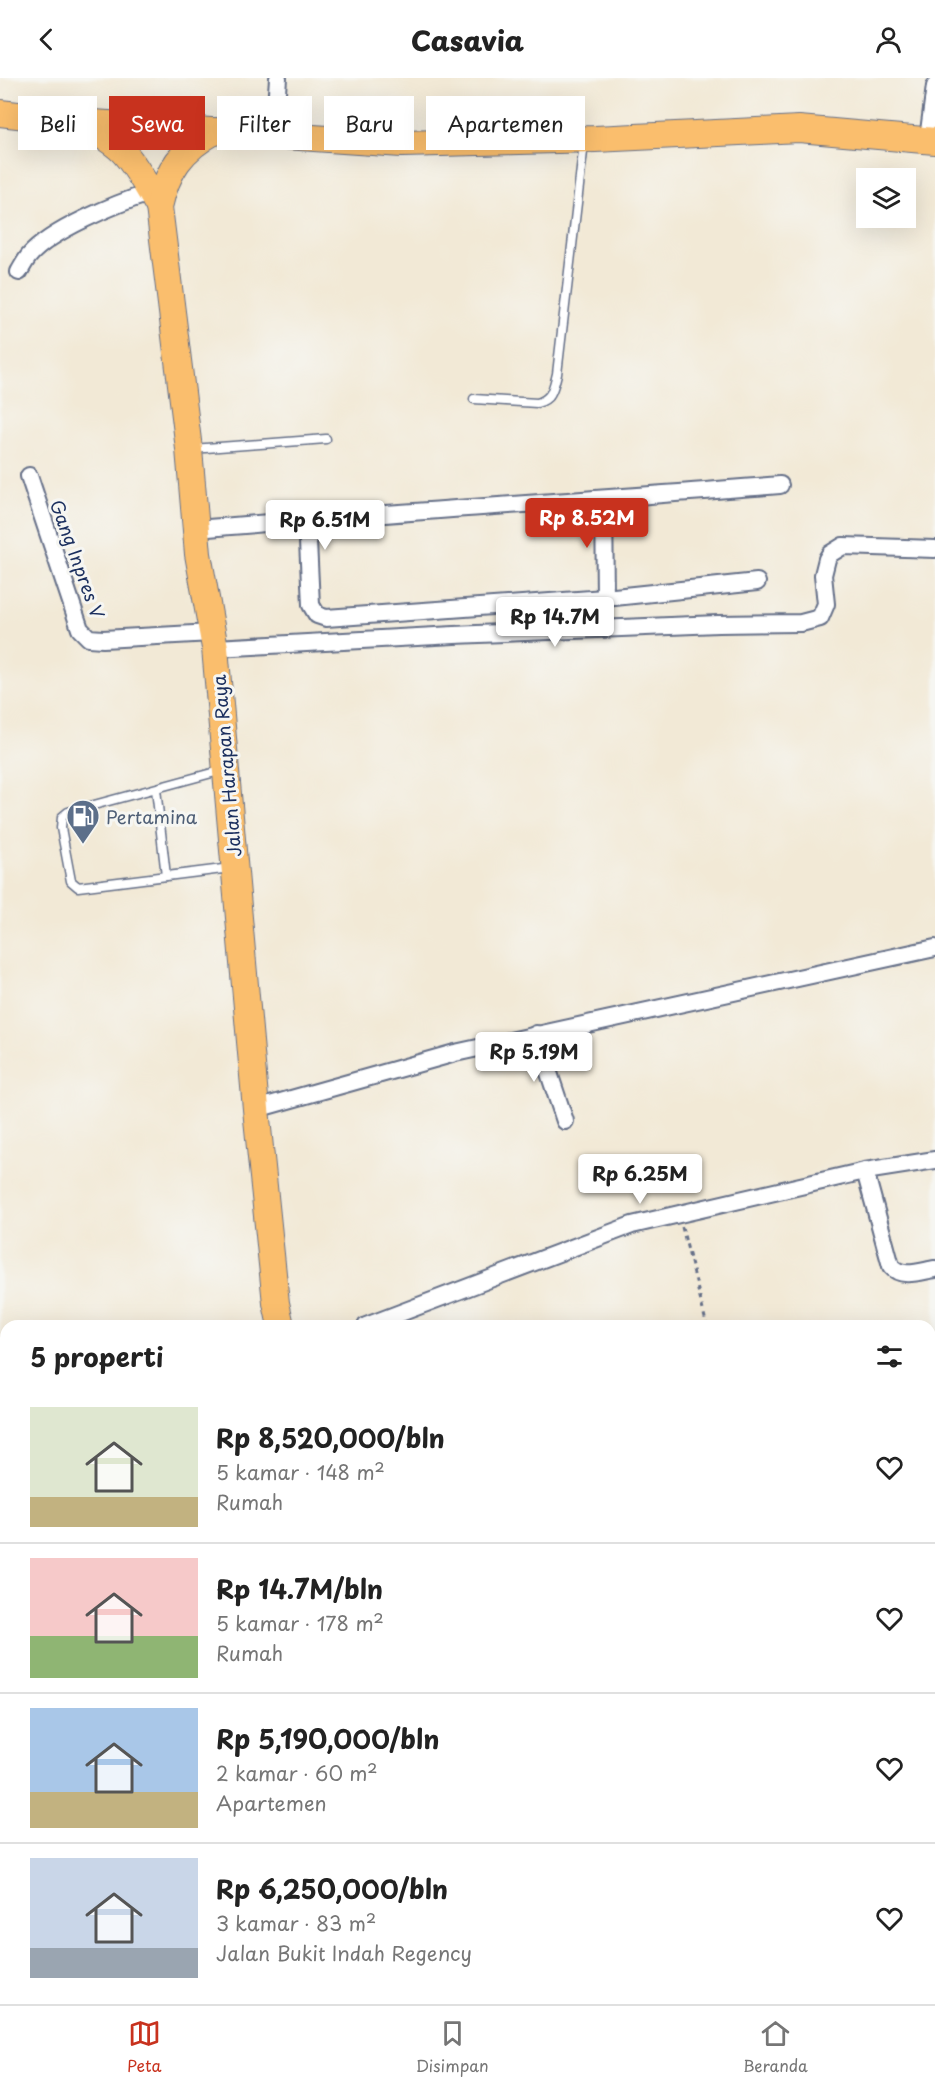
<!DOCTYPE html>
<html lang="id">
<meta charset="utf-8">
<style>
body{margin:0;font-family:"Playpen Sans",sans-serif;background:#f6f6f6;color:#222;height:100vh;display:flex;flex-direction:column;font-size:22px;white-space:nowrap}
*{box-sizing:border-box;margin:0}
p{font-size:20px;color:#767676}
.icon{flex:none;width:33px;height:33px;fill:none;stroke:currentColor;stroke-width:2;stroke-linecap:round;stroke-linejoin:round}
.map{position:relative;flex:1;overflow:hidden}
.panel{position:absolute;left:0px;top:1242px;width:936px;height:684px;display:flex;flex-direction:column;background:#fff;border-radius:18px 18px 0 0;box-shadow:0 6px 24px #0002}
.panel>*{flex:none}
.guide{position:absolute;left:18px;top:18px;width:600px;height:54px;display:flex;gap:12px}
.buttons{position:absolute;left:856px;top:90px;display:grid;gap:12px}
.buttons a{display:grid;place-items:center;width:60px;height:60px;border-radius:0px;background:#fff;box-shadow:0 6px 24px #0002;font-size:30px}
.price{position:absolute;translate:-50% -51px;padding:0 14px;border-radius:6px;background:#fff;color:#222;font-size:20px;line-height:39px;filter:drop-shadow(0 2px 3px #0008)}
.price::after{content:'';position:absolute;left:50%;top:36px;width:18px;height:14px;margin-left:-9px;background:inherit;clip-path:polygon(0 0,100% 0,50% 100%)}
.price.on{background:#c8321e;color:#fff}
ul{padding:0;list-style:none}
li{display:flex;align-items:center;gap:18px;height:150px;padding:0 30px}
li+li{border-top:2px solid #e0e0e0}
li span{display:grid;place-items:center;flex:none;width:168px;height:120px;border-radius:0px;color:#555}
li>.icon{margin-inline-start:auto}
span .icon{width:72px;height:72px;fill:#fffc;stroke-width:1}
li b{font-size:26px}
h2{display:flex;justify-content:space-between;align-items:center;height:72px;padding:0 30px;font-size:26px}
.pill{padding:0 21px;border-radius:0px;background:#fff;box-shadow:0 6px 24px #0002;font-size:21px;line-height:54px}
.pill.on{background:#c8321e;color:#fff}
header{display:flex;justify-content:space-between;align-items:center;height:78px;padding:0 30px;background:#fff;font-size:27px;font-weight:800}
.tab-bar{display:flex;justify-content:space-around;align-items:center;height:84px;border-top:2px solid #e0e0e0;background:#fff;font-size:16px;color:#767676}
.tab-bar a{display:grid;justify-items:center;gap:3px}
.tab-bar .on{color:#c8321e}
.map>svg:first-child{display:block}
</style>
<header><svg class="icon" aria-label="back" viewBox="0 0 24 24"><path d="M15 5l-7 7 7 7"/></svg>Casavia<svg class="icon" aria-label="person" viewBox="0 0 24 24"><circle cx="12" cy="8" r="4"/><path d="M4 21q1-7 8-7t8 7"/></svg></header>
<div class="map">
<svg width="935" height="1926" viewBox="0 0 935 1926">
<rect width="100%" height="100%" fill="#f6f6f2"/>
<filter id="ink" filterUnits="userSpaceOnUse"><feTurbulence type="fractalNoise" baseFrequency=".0167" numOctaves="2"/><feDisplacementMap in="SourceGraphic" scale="12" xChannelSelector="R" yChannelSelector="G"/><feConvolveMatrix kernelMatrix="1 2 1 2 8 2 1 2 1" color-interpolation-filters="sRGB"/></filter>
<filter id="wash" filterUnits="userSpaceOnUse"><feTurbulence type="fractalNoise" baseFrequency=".008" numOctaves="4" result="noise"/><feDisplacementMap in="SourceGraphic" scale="24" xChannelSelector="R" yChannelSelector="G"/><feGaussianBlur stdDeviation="1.35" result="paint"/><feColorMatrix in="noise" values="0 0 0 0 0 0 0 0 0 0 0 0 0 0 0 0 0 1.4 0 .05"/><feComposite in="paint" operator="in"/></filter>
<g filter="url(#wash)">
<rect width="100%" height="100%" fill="#f2e9d6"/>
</g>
<g filter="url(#ink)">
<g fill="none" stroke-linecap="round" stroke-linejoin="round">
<g stroke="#667088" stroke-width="11">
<g id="lane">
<path d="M474 321 537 325C552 321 553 311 557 296L584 65"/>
<polyline points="192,371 326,361"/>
<polyline points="223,692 68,734 62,739 61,750 71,803 78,809 231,790"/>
<polyline points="156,711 166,798"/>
</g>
</g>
<g stroke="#667088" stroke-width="20">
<g id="street">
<polyline points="274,57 278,0"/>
<polyline points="928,61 935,8"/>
<path d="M19 194C22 189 25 183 29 178 51 152 117 125 150 115"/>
<polyline points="29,398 80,551 89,560 103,561 212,555"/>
<polyline points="604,422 605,520"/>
<polyline points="307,442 311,527 317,537 326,540 605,520 757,504"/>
<path d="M196 451C390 434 585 423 780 407"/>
<polyline points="215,570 454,557 718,546 801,545 820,540 826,526 823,497 827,481 830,476 843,468 935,471"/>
<polyline points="536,956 565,1043"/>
<polyline points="256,1031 455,975 935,870"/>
<path d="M865 1093 891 1188C902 1201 921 1193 935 1191"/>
<polyline points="366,1248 632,1147 865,1093 935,1082"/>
<polyline points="930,1454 935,1452"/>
<polyline points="930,1546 935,1545"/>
<polyline points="930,1646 935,1656"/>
<polyline points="930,1705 935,1703"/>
<polyline points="0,1708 6,1695"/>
<polyline points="715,1920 716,1926"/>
<polyline points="870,1920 870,1926"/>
</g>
</g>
<g stroke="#667088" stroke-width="28">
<g id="primary">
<polyline points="0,35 79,44 402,66 595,61 799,51 935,63"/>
<path d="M82 46C97 55 114 63 125 76 139 92 148 111 159 129"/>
<path d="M215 53C182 71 167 92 159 129L189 371 198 476 215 570 256 1031 276 1225 281 1248"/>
<polyline points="265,1926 266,1920"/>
</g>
</g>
<polyline stroke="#667088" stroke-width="3" stroke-dasharray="4.5 4.5" stroke-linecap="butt" points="682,1149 707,1248"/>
<use href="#lane" stroke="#fff" stroke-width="8"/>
<use href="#street" stroke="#fff" stroke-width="16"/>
<use href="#primary" stroke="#fabe6d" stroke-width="26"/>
</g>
</g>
<defs>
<g id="fuel-pin" transform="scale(1.725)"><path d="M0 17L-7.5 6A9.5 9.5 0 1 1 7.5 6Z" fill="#5c6f8a" stroke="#f6f6f2"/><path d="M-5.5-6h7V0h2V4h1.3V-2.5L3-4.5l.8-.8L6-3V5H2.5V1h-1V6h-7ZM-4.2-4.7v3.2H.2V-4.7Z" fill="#fff"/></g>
</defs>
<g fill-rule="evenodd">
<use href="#fuel-pin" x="83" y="738"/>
</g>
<g text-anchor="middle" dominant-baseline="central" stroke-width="6" stroke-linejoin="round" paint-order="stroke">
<g font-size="18" fill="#1b2f5e" stroke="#f6f6f2">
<text transform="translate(78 481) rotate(70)">Gang Inpres V</text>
<text transform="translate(226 688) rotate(-95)">Jalan Harapan Raya</text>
</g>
<g font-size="18" fill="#4e5e75" stroke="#f6f6f2" text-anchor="start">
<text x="106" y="738">Pertamina</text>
</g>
</g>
</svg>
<div class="buttons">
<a><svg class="icon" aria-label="layers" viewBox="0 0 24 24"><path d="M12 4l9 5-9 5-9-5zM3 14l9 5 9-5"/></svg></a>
</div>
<b class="price on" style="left:587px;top:471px">Rp 8.52M</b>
<b class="price" style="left:325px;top:473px">Rp 6.51M</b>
<b class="price" style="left:555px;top:570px">Rp 14.7M</b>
<b class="price" style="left:534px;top:1005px">Rp 5.19M</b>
<b class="price" style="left:640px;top:1127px">Rp 6.25M</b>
<div class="guide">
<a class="pill">Beli</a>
<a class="pill on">Sewa</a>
<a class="pill">Filter</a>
<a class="pill">Baru</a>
<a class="pill">Apartemen</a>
</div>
<section class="panel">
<h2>5 properti<svg class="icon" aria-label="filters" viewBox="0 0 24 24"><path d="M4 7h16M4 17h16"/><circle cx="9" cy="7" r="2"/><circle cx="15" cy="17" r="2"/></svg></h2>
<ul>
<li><span style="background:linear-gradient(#dfe7d0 75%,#c2b280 0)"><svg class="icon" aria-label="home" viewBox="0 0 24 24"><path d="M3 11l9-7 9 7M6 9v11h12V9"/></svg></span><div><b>Rp 8,520,000/bln</b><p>5 kamar · 148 m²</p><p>Rumah</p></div><svg class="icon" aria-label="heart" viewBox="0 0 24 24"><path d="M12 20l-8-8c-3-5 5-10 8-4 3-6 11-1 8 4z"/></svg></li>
<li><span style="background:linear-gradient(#f6c9c9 65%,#8fb573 0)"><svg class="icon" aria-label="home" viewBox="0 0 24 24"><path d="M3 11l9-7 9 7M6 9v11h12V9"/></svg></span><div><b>Rp 14.7M/bln</b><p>5 kamar · 178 m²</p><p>Rumah</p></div><svg class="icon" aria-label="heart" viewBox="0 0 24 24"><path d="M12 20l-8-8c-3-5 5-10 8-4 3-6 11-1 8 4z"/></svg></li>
<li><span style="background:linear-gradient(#a9c7e8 70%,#c2b280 0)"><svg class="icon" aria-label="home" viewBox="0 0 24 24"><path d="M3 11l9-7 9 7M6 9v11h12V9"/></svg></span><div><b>Rp 5,190,000/bln</b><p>2 kamar · 60 m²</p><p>Apartemen</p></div><svg class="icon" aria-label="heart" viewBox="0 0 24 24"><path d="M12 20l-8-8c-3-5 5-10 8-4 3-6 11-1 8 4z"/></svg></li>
<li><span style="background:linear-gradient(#c9d6e8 75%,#9aa5b1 0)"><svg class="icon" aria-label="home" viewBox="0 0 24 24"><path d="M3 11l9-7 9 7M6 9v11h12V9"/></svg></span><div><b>Rp 6,250,000/bln</b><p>3 kamar · 83 m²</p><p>Jalan Bukit Indah Regency</p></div><svg class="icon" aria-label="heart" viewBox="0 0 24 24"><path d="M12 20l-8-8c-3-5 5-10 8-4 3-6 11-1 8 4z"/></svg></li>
</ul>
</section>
</div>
<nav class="tab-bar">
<a class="on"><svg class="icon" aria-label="map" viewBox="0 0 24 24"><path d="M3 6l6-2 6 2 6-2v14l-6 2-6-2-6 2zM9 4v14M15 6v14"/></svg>Peta</a>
<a><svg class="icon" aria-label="saved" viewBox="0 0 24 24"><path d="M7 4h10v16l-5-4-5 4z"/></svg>Disimpan</a>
<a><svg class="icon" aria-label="home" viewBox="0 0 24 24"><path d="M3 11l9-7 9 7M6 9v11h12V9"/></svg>Beranda</a>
</nav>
